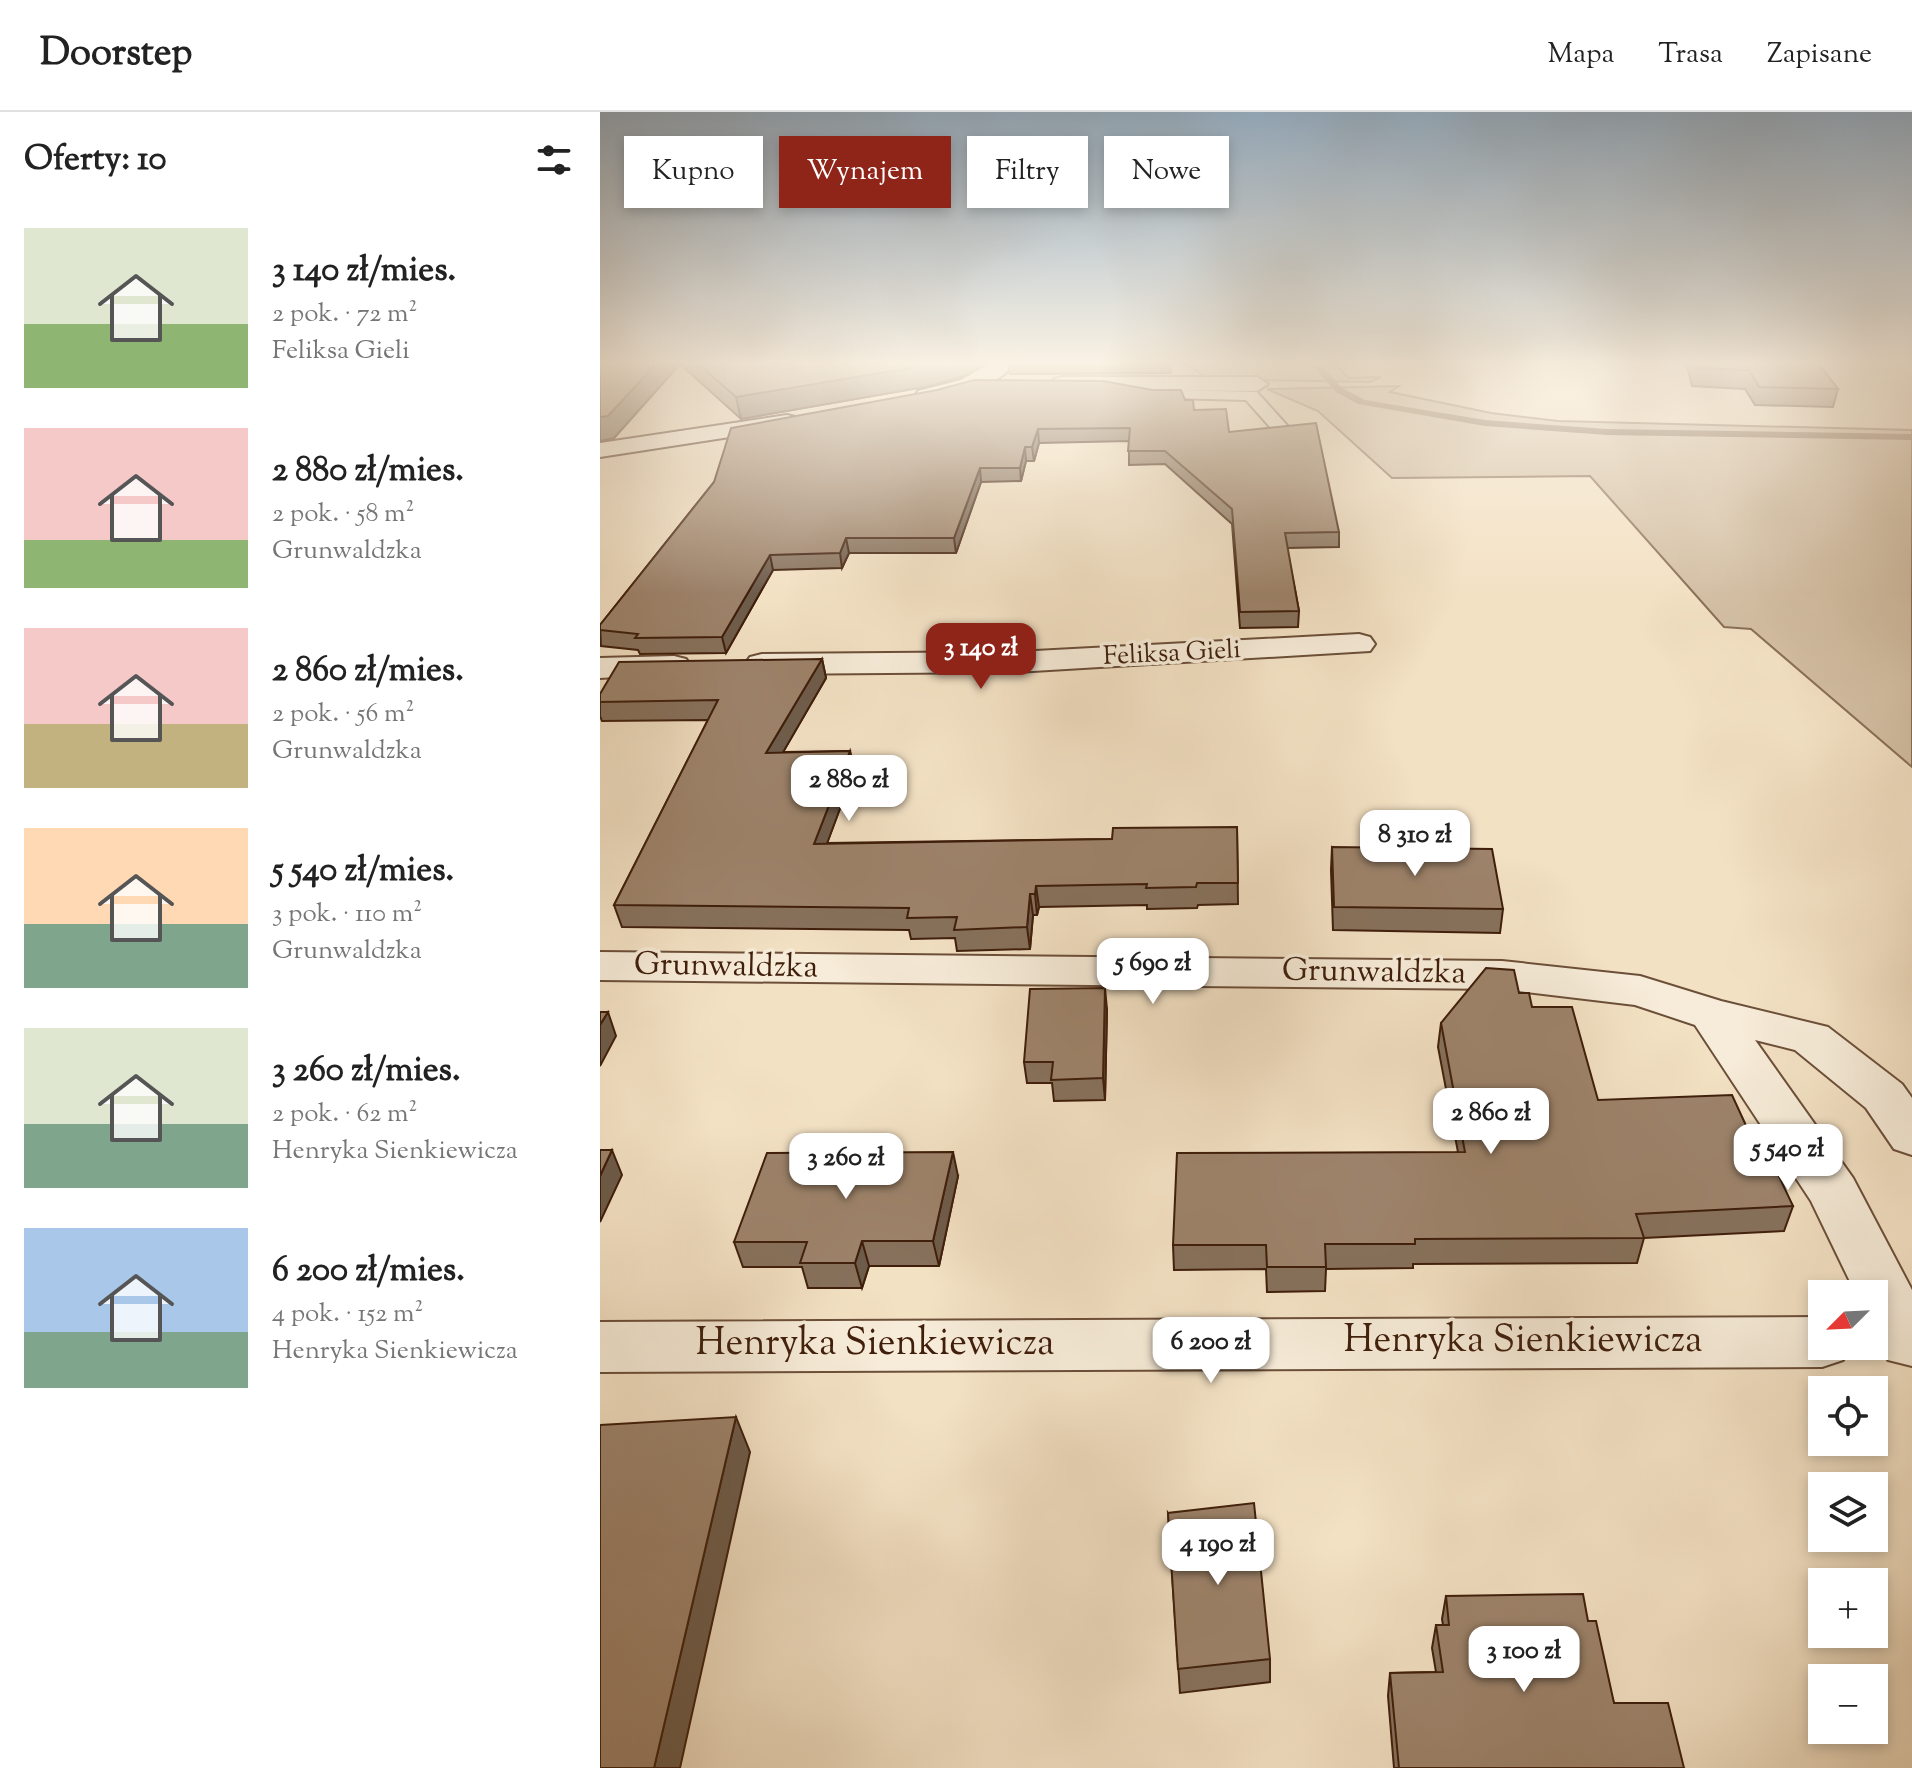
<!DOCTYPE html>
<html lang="pl">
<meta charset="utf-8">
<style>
body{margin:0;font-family:"Sorts Mill Goudy",serif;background:#f2f2f2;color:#222;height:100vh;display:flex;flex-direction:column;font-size:30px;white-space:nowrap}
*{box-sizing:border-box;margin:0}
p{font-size:26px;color:#767676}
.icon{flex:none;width:44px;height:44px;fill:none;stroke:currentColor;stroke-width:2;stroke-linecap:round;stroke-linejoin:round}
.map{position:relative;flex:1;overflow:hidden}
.side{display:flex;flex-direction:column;background:#fff;width:600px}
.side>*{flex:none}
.banner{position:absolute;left:24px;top:24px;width:760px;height:72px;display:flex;gap:16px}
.needle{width:52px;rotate:246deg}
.tools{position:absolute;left:1208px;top:1168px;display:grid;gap:16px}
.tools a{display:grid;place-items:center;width:80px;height:80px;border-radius:0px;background:#fff;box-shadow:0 4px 12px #0003;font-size:40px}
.price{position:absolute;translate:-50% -68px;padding:0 18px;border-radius:16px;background:#fff;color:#222;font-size:26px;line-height:52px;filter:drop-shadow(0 2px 4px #0008)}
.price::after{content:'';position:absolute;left:50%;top:48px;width:24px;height:18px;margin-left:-12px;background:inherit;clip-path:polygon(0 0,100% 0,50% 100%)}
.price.current{background:#8f2418;color:#fff}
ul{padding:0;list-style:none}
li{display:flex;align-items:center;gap:24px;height:200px;padding:0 24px}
li span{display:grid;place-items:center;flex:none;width:224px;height:160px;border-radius:0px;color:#555}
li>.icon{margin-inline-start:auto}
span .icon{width:96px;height:96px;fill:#fffc;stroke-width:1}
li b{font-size:34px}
h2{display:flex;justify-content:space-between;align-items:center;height:96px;padding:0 24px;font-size:34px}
.chip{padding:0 28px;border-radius:0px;background:#fff;box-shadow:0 4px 12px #0003;font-size:28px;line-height:72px}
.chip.current{background:#8f2418;color:#fff}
header{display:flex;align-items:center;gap:48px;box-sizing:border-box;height:112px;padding:0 40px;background:#fff;border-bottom:2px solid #e0e0e0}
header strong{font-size:38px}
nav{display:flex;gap:44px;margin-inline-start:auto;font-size:28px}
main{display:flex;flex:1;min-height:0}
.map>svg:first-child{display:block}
</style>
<header>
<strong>Doorstep</strong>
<nav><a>Mapa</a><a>Trasa</a><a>Zapisane</a></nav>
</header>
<main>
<section class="side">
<h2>Oferty: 10<svg class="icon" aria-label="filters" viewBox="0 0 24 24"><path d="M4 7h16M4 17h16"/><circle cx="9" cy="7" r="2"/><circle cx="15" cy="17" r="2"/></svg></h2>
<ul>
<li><span style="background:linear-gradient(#dfe7d0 60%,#8fb573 0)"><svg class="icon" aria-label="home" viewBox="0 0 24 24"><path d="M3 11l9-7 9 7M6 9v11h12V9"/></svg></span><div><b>3 140 zł/mies.</b><p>2 pok. · 72 m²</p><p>Feliksa Gieli</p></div></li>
<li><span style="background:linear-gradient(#f6c9c9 70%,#8fb573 0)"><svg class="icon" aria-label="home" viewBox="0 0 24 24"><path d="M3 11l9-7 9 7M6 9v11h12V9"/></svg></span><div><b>2 880 zł/mies.</b><p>2 pok. · 58 m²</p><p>Grunwaldzka</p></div></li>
<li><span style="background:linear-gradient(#f6c9c9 60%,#c2b280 0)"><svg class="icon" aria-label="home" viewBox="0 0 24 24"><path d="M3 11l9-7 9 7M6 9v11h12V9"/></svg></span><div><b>2 860 zł/mies.</b><p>2 pok. · 56 m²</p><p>Grunwaldzka</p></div></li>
<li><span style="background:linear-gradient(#ffd9b3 60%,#7fa58c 0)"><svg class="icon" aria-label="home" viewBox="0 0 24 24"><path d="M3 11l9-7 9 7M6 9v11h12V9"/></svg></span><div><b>5 540 zł/mies.</b><p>3 pok. · 110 m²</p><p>Grunwaldzka</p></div></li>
<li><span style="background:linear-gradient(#dfe7d0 60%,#7fa58c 0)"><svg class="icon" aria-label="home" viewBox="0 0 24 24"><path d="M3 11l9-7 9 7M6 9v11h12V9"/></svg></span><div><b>3 260 zł/mies.</b><p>2 pok. · 62 m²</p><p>Henryka Sienkiewicza</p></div></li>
<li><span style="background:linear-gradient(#a9c7e8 65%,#7fa58c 0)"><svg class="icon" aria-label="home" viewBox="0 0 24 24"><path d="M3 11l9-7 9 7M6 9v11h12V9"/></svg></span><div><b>6 200 zł/mies.</b><p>4 pok. · 152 m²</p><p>Henryka Sienkiewicza</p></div></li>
</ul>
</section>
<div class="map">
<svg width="1312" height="1656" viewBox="0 0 1312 1656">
<rect width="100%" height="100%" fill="#f3e1c4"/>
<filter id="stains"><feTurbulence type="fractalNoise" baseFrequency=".0025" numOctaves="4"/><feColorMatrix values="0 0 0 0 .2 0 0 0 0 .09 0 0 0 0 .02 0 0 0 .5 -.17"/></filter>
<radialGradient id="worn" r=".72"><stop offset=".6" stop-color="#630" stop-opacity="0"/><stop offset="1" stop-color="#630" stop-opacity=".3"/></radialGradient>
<g fill="#d4c0a5" stroke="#8a6f58" stroke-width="2">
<polygon points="583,250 733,250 749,266 781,265 770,270 609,267"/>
<polygon points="799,274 790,280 891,301 958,309 1312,318 1312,655 1151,517 1124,515 990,364 792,366 718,299 667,277"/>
</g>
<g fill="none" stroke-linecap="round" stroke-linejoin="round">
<polygon fill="#866b54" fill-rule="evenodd" points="709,250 718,250 742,276 765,288 885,308 1007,317 1312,322 1312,328 1007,323 885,314 758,292 736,280"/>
<g stroke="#6c4f39" stroke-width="4">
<polygon id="lane" points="541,277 657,280 693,320 690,324 678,324 646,288 535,285 535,279"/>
</g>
<g stroke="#6c4f39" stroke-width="4">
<g id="street">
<polygon points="462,265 657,265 668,272 657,279 454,277 451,272 454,267"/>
<polygon points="759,522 770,525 775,532 770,539 414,560 162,562 150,559 145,552 150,545 162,542 414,540"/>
<polygon points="74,544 86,547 91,554 86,561 0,566 0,546"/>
<polygon points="0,840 902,849 1040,864 1121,889 1228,915 1302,972 1312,986 1312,1043 1294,1037 1266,996 1195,938 1155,928 1253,1066 1312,1178 1312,1254 1288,1248 1274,1219 1274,1182 1256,1182 1211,1089 1095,913 1035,893 902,877 0,868"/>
<polygon points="1222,1205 1222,1234 1250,1234 1243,1248 1222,1255 0,1260 0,1210"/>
</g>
</g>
<g stroke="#3f1e0b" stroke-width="4">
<g id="secondary">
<path d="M392 250H416C395 277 358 284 326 291L315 284 318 279 361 268Z"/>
<polygon points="187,303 195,305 199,310 195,315 0,345 0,331"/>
</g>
</g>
<use href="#lane" fill="#f7ecd9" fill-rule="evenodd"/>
<use href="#street" fill="#f7ecd9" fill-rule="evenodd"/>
<use href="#secondary" fill="#f7ecd9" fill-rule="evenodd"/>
</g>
<g fill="#87715c" stroke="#3f1e0b" stroke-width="2">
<polygon points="0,250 388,250 367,263 330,274 141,307 80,252 14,326 0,329"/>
<polygon points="408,250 570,250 571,261 410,262"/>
<polygon points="1086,250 1217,250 1238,277 1233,295 1155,293 1145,277 1092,274"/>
<polygon points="585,288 594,298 629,320 739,420 739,435 687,436 699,499 698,515 640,516 632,412 565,352 529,353 529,329 439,331 434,349 426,349 421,369 381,370 356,441 249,441 242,456 173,458 126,541 40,542 38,538 1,534 0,513 114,370"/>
<polygon points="222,547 226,566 183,640 250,639 254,659 227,731 512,727 637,715 638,792 598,793 597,796 547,797 547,793 439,795 437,803 433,803 430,837 357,839 355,826 311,827 309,818 22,815 14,793 108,608 2,609 0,604 0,582"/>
<polygon points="732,735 903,797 900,821 733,818 731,758"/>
<polygon points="919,881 932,895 998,988 1149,1020 1193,1094 1184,1119 1044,1126 1037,1151 813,1152 813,1156 726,1157 725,1179 667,1180 666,1157 574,1158 573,1133 858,1040 838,935 841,911"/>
<polygon points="507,897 505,988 454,989 452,971 427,971 424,950"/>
<polygon points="358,1064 339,1154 269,1154 262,1176 208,1176 202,1155 143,1155 134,1130"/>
<polygon points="568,1401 670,1547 670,1570 580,1581"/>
<polygon points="846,1484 988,1509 1014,1591 1084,1656 794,1656 788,1584 790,1561 836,1560 832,1536 836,1513 843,1513 842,1507"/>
</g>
<g fill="#6e5c4b" stroke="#3f1e0b" stroke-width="2">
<polygon points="58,250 79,250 80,252 14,326 0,329 0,305"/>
<polygon points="338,250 388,250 367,263 330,274 141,307 136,285"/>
<polygon points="438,317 439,331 434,349 432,335"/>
<polygon points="425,335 426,349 421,369 420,356"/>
<polygon points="380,356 381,370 356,441 354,426"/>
<polygon points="246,426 249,441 242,456 240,441"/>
<polygon points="170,443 173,458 126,541 122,525"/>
<polygon points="222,547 226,566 171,661 166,641"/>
<polygon points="250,639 254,659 219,753 214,732"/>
<polygon points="436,774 439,795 437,803 435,782"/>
<polygon points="430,782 433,803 430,837 427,815"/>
<polygon points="505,876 507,897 505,988 503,966"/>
<polygon points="8,900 16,924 0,954 0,913"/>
<polygon points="12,1038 22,1063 0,1110 0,1064"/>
<polygon points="353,1040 358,1064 339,1154 333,1129"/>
<polygon points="262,1129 269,1154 262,1176 255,1151"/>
<polygon points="136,1305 150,1340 80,1656 54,1656"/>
</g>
<g fill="#9d836b" stroke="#3f1e0b" stroke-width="2">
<polygon points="0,250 58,250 8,304 0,305"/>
<polygon points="96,250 338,250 328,253 136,285"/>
<polygon points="1094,250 1217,250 1238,277 1159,275 1149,258 1096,256"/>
<polygon points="374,268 503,269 552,278 581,278 585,288 593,288 594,298 626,297 629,320 716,311 739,420 685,421 699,499 640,500 632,397 565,339 528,339 530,316 438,317 432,335 425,335 420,356 380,356 354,426 246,426 240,441 170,443 122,525 35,526 38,522 0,518 0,513 114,370 131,316 337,278"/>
<polygon points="222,547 166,641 250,639 214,732 512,727 513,716 637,715 638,771 597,771 596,775 546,776 547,772 436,774 435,782 430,782 427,815 354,818 357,805 307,806 309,796 14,793 118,588 0,590 0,582 19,550"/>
<polygon points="732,735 892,737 903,797 734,795"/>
<polygon points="886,856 914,858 919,881 929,881 932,895 972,895 998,988 1132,983 1149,1020 1158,1020 1193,1094 1036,1102 1044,1126 815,1127 815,1132 725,1132 726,1155 667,1155 666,1133 573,1133 577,1041 865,1040 841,911"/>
<polygon points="505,876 503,966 451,968 453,950 424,950 430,877"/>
<polygon points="0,900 8,900 0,913"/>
<polygon points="0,1038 12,1038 0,1064"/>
<polygon points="353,1040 333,1129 262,1129 255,1151 200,1151 207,1130 134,1130 167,1041"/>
<polygon points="136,1305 54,1656 0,1656 0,1313"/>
<polygon points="654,1391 670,1547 578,1557 568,1401"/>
<polygon points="983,1482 988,1509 996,1509 1014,1591 1068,1591 1084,1656 799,1656 790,1561 843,1560 836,1513 849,1513 846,1484"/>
</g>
<linearGradient id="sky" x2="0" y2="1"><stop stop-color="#94acc0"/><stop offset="0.52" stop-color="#faf2e4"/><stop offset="1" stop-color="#faf2e4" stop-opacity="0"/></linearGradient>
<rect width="1312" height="482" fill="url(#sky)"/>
<g text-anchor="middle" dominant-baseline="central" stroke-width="7" stroke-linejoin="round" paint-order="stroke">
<g font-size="26" fill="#3f1e0b" stroke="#f7ecd9">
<text transform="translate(572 542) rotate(-3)">Feliksa Gieli</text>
</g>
<g font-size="32" fill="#3f1e0b" stroke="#f7ecd9">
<text transform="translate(126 855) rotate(1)">Grunwaldzka</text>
<text transform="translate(774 861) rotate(1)">Grunwaldzka</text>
</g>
<g font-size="38" fill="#3f1e0b" stroke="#f7ecd9">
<text x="923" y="1230">Henryka Sienkiewicza</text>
<text x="275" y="1233">Henryka Sienkiewicza</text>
</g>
</g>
<rect width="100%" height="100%" filter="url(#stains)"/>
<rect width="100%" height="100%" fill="url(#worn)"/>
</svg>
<div class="tools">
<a><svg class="needle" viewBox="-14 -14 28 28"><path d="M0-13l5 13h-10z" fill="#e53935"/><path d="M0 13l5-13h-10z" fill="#767676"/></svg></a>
<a><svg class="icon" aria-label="locate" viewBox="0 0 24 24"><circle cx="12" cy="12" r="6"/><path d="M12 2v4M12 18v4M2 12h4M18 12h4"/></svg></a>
<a><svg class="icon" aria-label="layers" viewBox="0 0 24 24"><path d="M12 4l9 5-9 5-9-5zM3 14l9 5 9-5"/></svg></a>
<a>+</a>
<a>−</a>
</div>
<b class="price current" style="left:381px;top:579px">3 140 zł</b>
<b class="price" style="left:249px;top:711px">2 880 zł</b>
<b class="price" style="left:815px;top:766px">8 310 zł</b>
<b class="price" style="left:553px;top:894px">5 690 zł</b>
<b class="price" style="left:891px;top:1044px">2 860 zł</b>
<b class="price" style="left:1188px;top:1080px">5 540 zł</b>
<b class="price" style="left:246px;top:1089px">3 260 zł</b>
<b class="price" style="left:611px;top:1273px">6 200 zł</b>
<b class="price" style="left:618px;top:1475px">4 190 zł</b>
<b class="price" style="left:924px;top:1582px">3 100 zł</b>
<div class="banner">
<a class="chip">Kupno</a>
<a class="chip current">Wynajem</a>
<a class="chip">Filtry</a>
<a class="chip">Nowe</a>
</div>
</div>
</main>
